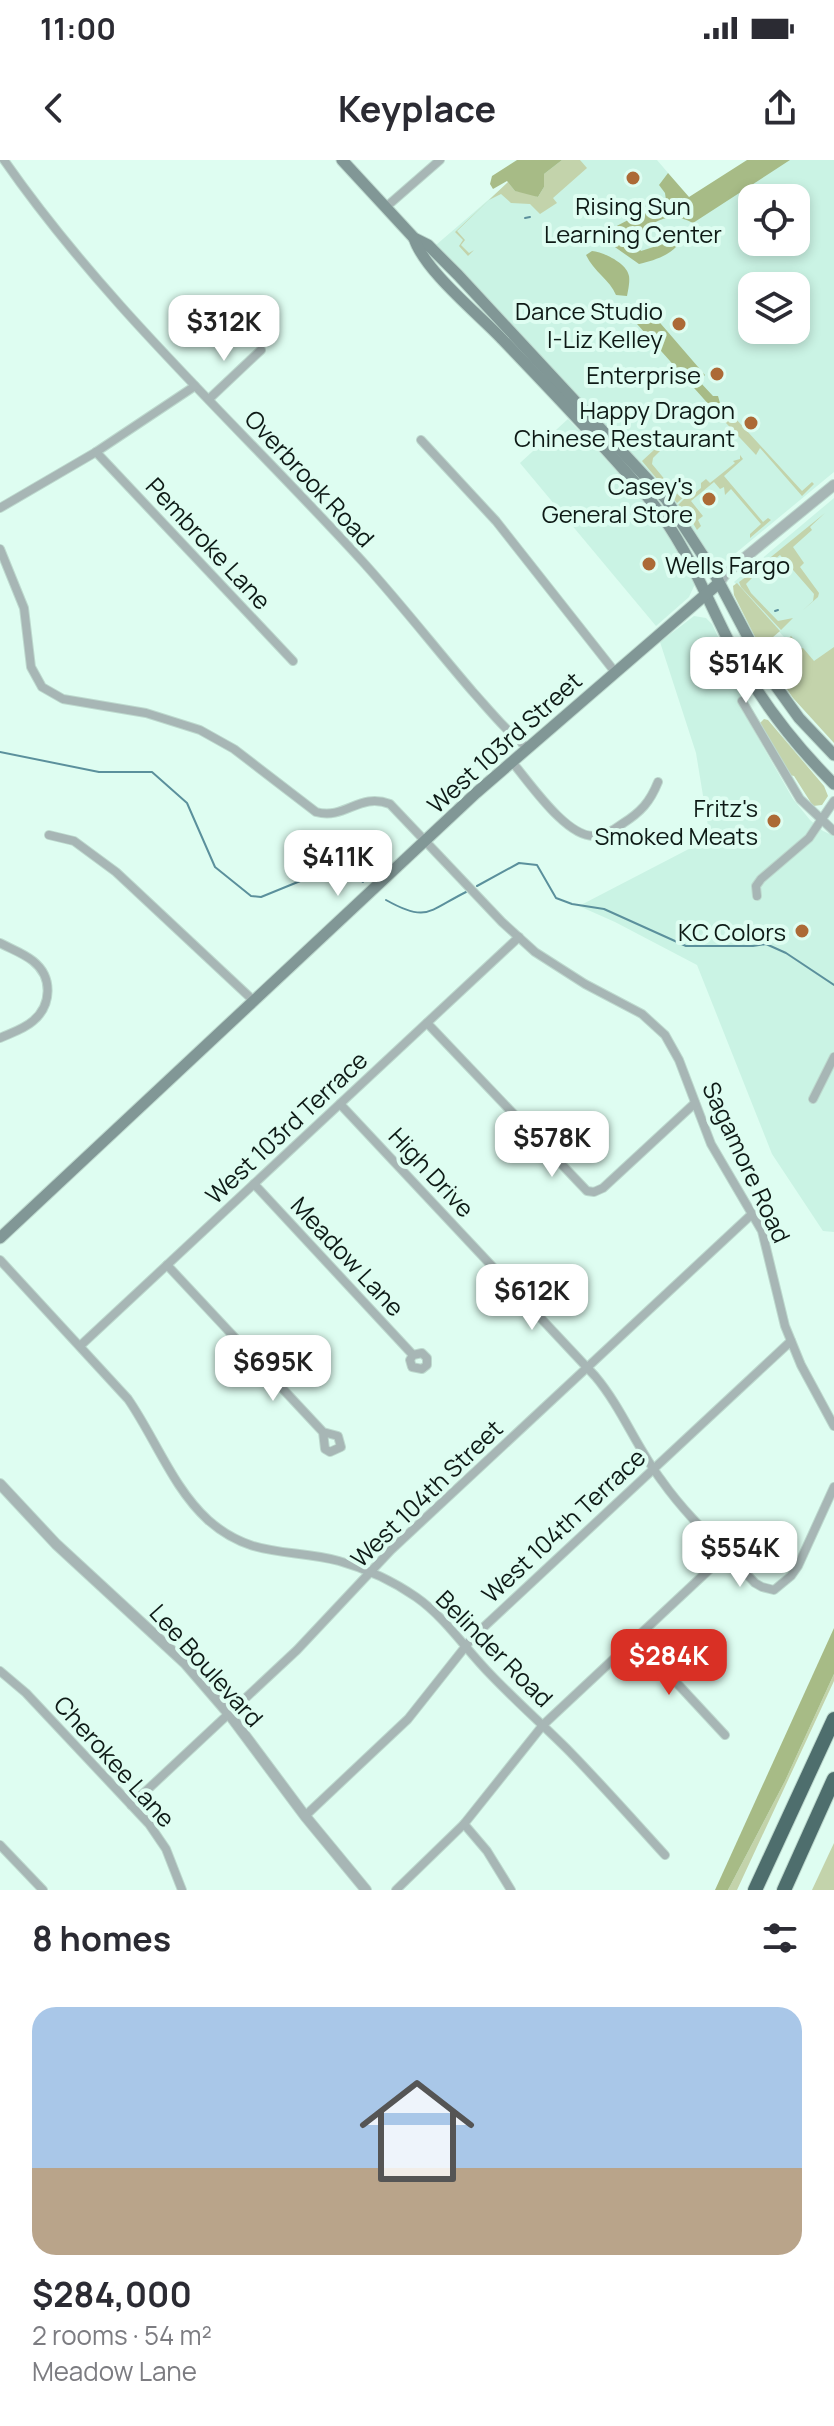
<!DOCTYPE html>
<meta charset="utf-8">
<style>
body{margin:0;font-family:Manrope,sans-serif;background:#f7f7f7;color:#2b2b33;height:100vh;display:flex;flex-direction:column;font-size:30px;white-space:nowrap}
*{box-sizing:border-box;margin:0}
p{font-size:26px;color:#7c7c81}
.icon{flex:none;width:44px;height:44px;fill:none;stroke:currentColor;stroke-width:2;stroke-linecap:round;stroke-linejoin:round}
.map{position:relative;height:1730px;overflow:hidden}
.drawer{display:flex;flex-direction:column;background:#fff;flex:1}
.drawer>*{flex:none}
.buttons{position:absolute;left:738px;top:24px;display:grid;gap:16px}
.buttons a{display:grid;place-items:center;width:72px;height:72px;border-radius:16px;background:#fff;box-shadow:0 4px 12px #0003;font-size:40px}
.price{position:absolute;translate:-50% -68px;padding:0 18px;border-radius:16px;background:#fff;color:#222;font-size:26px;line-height:52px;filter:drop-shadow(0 2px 4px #0008)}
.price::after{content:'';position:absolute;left:50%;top:48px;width:24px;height:18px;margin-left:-12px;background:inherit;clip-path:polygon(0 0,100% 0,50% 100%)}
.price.on{background:#d93025;color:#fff}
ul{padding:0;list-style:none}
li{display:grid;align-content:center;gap:16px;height:424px;padding:0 32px}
li span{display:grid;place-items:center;height:248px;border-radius:24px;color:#555}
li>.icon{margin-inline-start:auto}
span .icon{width:144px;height:144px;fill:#fffc;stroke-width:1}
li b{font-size:34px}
h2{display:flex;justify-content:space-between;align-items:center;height:96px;padding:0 32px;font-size:34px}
.status{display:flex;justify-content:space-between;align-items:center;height:56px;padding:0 40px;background:#fff;direction:ltr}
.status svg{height:22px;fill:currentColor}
header{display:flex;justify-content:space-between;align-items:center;height:104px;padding:0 32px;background:#fff;font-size:36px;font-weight:700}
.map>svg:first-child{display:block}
</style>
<div class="status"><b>11:00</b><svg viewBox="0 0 49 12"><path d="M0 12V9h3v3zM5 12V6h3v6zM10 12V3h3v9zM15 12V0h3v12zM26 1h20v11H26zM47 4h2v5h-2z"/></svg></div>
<header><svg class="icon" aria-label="back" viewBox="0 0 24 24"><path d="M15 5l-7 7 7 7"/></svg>Keyplace<svg class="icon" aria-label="share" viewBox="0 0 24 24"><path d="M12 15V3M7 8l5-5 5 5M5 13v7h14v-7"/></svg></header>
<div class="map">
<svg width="834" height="1730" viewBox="0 0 834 1730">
<rect width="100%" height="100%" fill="#defdf1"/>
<g fill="#caf3e4" fill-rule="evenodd">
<path d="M557 0H657L699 49 781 0H834V312L725 402 713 400 668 334 436 85 509 22 523 40 538 39 544 26 542 13ZM752 38H796V82H752ZM752 126H796V170H752Z"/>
<polygon points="568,259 642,338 676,386 695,424 689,437 656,466 520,303"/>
<polygon points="834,338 834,490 813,509 734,422"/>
<polygon points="694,456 706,458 712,464 726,494 728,507 747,543 741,548 793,639 810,660 823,671 834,676 834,1072 823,1071 772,994 697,805 615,762 579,746 710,678 696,593 660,482"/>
</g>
<g fill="#c3d3ab">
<polygon points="562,0 580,0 587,8 553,38 557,43 540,54 530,44 511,43 501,34 489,40 457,71 465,80 461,85 469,93 474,90 468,96 459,86 463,80 455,72 508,22 515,31 526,32 538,37 544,27 544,14"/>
<polygon points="711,247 722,249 725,247 802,331 812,322 814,324 802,336 760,288 756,295"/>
<polygon points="667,278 670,281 653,298 652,304 676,333 680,336 688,333 677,343 642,301"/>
<polygon points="740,295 743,299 724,316 763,362 768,358 771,360 750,378 750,374 761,364 731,329 725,335 724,327 720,329 714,322 691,341 703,356 698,360 701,366 697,370 684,348 678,345 690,333 695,333 701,328 701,323 706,319 710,323 735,303 733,301 740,299"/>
<polygon points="825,353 810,367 812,370 793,387 804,403 800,407 819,433 818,437 802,451 813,441 814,434 780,395 765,407 761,405"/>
<polygon points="754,411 754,416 746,424 751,433 778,461 793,458 781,470 741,427 739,422"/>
<polygon points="737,423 780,471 764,485 758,483 734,435 733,426"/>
<polygon points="791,476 800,486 799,489 803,488 814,501 834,487 834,583 793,538 769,502 770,494"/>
<polygon points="764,559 768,560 824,626 828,636 822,645 813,646 794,616 790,615 760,563"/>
<polygon points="834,1514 834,1521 737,1730 728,1730 785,1621"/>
<polygon points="834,1683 834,1730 812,1730"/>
</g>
<g fill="#a7bb86">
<polygon points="517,0 562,0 544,14 544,27 538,37 515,31 507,21 493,29 490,24 492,16"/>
<path d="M747 0H790L693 63C671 51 654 60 636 76L635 83 641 91 675 80 679 73 684 72C680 93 656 100 639 104L612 85 608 72 611 69 666 40 665 33 659 25 668 13 689 37Z"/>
<path d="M592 91C603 92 627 103 629 116 630 122 628 131 627 136L616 135C610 120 594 112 586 95Z"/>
<polygon points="642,142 705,215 699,221 713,236 718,236 720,243 725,243 726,246 722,249 711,247 629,155"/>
<polygon points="834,1468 834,1514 785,1621 728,1730 715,1730"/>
</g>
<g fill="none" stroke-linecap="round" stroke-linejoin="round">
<g stroke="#5b909c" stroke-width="2">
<polyline points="525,58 530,57"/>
<polyline points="775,451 778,450"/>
<polyline points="0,592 99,612 152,612 187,643 215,707 251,736 261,737 315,715 348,712 363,722"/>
<polyline points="477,726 519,703 537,705 556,738 572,744 604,749 686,786 753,786 766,784 786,793 834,825"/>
<path d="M386 740C427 763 428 751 466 732"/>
</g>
<g stroke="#bdd9ce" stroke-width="10">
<g id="minor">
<path d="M4 0C107 148 242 269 363 402 401 444 436 489 473 532 491 552 507 572 528 588"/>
<polyline points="386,47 440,0"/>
<polyline points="209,239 261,190"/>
<polyline points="421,280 496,361 615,512"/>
<polyline points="96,292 293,501"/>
<polyline points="0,348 96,292 195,226"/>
<path d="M0 389 24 448 31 507 42 527 63 539 146 553 200 570 234 589 316 652C346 660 359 632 390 644L502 762 535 792 585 824 642 854 665 875 679 900 711 984 762 1071 785 1166 801 1205 834 1266"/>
<polyline points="742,541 800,639 834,671"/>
<path d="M512 602C530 623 566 677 594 676 605 676 614 670 622 664 641 652 650 642 658 622"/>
<polyline points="49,675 74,681 116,712 254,841"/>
<polyline points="757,736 756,726 761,719 809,678 834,641"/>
<path d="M0 783C11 789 23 793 33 801 53 817 52 845 33 861 24 869 11 873 0 878"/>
<polyline points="427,863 587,1031 594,1032 603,1028 695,943"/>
<polyline points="813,939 834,897"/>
<path d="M340 944 595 1216C622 1248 636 1287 662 1321 688 1358 724 1390 755 1423L762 1427 774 1430 791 1416 798 1406 834 1327"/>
<polyline points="254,1024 413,1195 410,1200 412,1207 422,1209 427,1205 427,1198 422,1193 413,1195"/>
<path d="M0 1100 128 1239C155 1278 173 1328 208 1360 252 1399 290 1388 339 1401 367 1409 393 1421 416 1437 446 1458 466 1490 492 1516 517 1542 544 1566 570 1592 603 1626 634 1661 665 1695"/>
<polyline points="167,1105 323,1272 325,1289 330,1292 341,1287 338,1276 323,1272"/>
<polyline points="80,1186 519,777"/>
<polyline points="635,1478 725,1575"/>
<polyline points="0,1511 26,1533 149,1664 166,1689 182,1730"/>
<polyline points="131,1645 297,1490 391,1390 752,1054"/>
<polyline points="305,1656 408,1559 473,1477 791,1181"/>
<polyline points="464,1664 487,1691 511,1730"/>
<polyline points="0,1685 43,1730"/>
<polyline points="396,1730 464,1664 543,1565 727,1393"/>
</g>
</g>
<g stroke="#bdd9ce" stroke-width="12">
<g id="tertiary">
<polyline points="719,423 726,413 834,325"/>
<polyline points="0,1324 56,1384 185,1503 229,1554 305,1656 366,1730"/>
</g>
</g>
<g stroke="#bdd9ce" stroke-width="13">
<g id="secondary">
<polyline points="342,0 414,78 428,85 458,115 666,339 713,411 768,515 799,558 834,595"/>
<path d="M414 78C424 110 476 152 501 178 550 229 600 281 646 335 689 386 707 442 738 499 764 545 797 587 834 624"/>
<polyline points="0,1078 476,633 719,423"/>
</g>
</g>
<g stroke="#bdd9ce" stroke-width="16">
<g id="motorway">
<polyline points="755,1730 834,1559"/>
<polyline points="784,1730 834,1619"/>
</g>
</g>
<use href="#minor" stroke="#a7b6b5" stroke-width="8"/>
<use href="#tertiary" stroke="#a7b6b5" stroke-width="10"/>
<use href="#secondary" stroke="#819796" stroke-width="11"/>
<use href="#motorway" stroke="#4e6e6d" stroke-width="14"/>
</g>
<g fill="#ac6a36" stroke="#defdf1" stroke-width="3">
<circle cx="633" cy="18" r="8"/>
<circle cx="679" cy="164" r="8"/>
<circle cx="717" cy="214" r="8"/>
<circle cx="751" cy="263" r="8"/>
<circle cx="709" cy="339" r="8"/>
<circle cx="649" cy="404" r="8"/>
<circle cx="774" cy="661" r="8"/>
<circle cx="802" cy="771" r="8"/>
</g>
<g text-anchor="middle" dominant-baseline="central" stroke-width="8" stroke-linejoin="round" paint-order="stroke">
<g font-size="24" fill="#0e1a16" stroke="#defdf1" text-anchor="end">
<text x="633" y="45" text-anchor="middle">Rising Sun<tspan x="633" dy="28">Learning Center</tspan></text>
<text x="663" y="150">Dance Studio<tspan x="663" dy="28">I-Liz Kelley</tspan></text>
<text x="701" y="214">Enterprise</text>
<text x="735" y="249">Happy Dragon<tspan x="735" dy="28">Chinese Restaurant</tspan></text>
<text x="693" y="325">Casey's<tspan x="693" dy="28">General Store</tspan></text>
<text x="665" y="404" text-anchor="start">Wells Fargo</text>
<text x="758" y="647">Fritz's<tspan x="758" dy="28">Smoked Meats</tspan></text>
<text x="786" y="771">KC Colors</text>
</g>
<g font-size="24" fill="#0e1a16" stroke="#defdf1">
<text transform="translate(310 318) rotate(47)">Overbrook Road</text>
<text transform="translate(209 383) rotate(47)">Pembroke Lane</text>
<text transform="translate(504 582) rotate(-42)">West 103rd Street</text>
<text transform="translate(286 967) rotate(-43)">West 103rd Terrace</text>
<text transform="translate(747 1002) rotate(65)">Sagamore Road</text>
<text transform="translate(432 1012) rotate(47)">High Drive</text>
<text transform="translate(348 1096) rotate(47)">Meadow Lane</text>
<text transform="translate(426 1333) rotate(-44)">West 104th Street</text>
<text transform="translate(563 1365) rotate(-43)">West 104th Terrace</text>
<text transform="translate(495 1488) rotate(45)">Belinder Road</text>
<text transform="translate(207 1505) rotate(48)">Lee Boulevard</text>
<text transform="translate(115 1601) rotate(48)">Cherokee Lane</text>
</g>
</g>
</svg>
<div class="buttons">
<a><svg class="icon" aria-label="locate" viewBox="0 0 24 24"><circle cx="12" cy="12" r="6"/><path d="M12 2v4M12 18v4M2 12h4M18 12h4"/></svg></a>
<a><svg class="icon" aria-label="layers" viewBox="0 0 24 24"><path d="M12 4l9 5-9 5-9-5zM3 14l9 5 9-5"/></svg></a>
</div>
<b class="price" style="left:224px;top:203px">$312K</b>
<b class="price" style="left:746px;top:545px">$514K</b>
<b class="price" style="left:338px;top:738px">$411K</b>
<b class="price" style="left:552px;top:1019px">$578K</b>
<b class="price" style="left:532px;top:1172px">$612K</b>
<b class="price" style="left:273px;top:1243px">$695K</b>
<b class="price" style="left:740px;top:1429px">$554K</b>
<b class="price on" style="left:669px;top:1537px">$284K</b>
</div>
<section class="drawer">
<h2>8 homes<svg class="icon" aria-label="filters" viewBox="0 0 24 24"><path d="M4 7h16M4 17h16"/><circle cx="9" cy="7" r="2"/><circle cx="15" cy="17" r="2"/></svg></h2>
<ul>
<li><span style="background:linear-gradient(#a9c7e8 65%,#b9a48a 0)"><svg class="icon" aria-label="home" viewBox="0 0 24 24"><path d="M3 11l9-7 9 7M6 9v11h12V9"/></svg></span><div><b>$284,000</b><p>2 rooms · 54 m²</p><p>Meadow Lane</p></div></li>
</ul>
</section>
